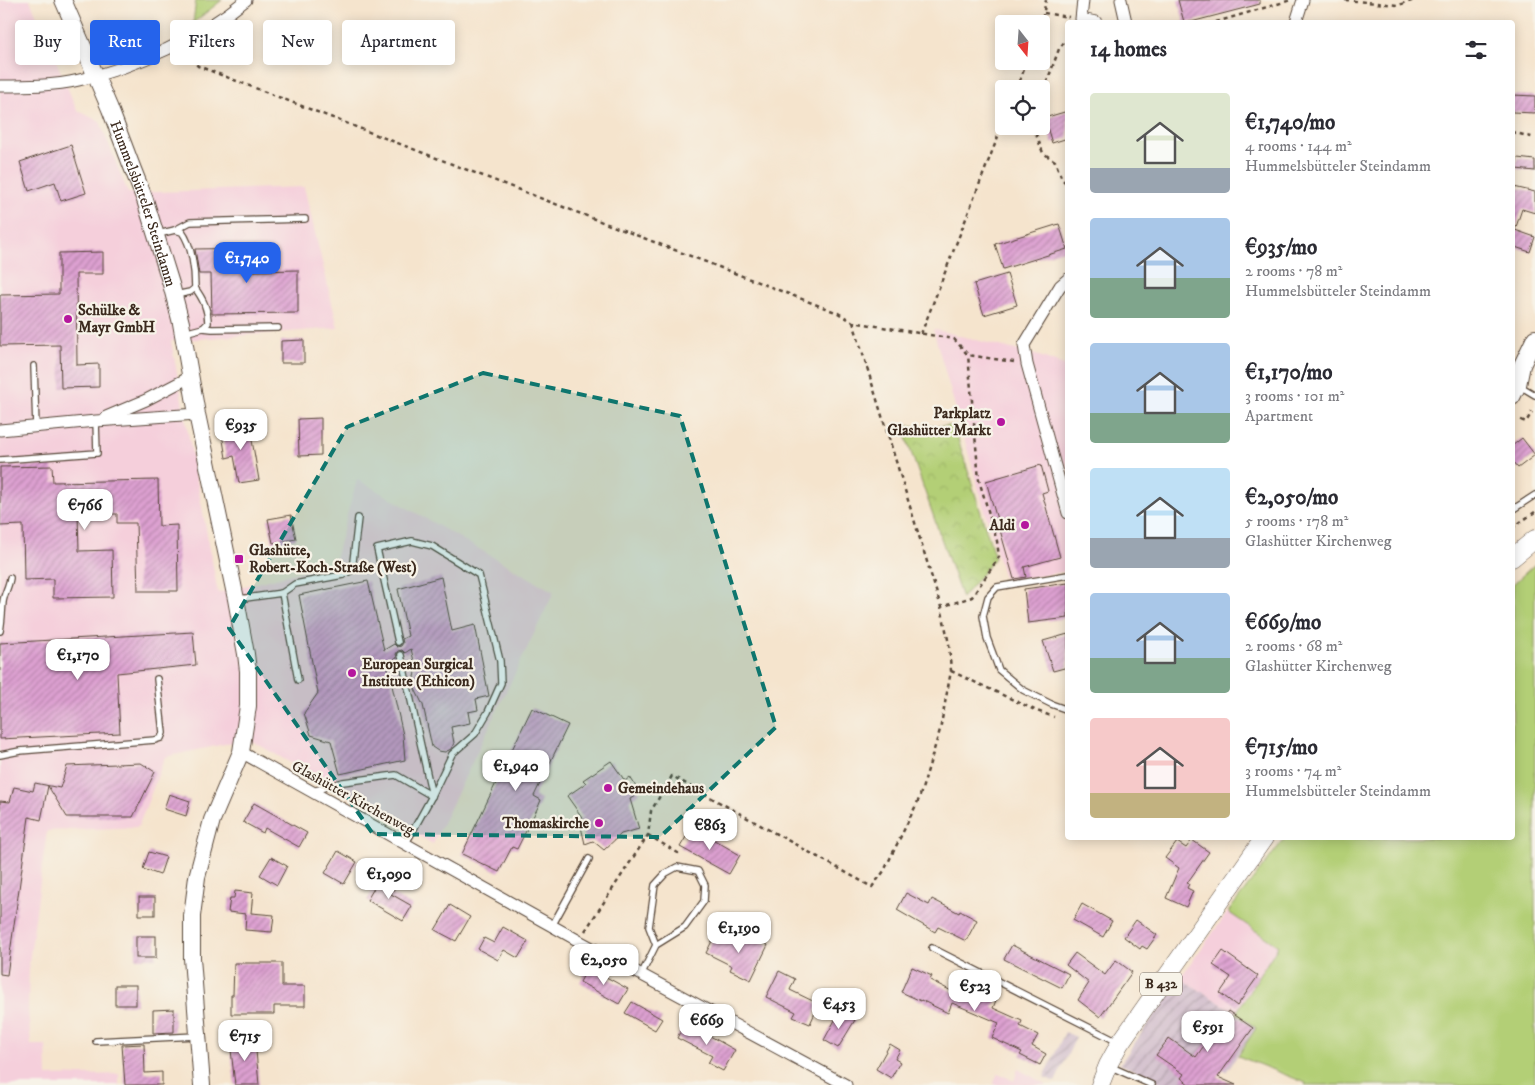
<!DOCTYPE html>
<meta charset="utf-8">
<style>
body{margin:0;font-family:"IM FELL DW Pica",serif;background:#f7f7f7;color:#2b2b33;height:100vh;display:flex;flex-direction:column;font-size:19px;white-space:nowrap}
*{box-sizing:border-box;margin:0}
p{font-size:16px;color:#7c7c81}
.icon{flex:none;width:28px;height:28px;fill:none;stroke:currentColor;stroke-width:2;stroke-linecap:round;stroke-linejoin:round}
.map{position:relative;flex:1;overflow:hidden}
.side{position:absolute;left:1065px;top:20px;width:450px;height:820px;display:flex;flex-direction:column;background:#fff;border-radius:5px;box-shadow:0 2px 12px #0003}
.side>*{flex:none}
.guide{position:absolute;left:15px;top:20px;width:475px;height:45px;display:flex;gap:10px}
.needle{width:32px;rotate:163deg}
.tools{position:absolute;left:995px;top:15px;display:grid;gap:10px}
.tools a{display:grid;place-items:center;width:55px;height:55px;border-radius:5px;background:#fff;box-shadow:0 2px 12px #0003;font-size:25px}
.price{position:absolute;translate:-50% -42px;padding:0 11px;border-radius:10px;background:#fff;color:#222;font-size:16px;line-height:32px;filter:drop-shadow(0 1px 2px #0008)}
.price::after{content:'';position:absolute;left:50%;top:30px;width:15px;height:11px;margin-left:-8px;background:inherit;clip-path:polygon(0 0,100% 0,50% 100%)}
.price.on{background:#2563eb;color:#fff}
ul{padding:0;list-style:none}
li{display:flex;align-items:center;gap:15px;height:125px;padding:0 25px}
li span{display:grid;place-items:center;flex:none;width:140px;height:100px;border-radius:5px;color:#555}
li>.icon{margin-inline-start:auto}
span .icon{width:60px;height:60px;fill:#fffc;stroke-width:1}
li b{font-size:21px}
h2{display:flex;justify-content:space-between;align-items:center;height:60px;padding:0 25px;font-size:21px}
.pill{padding:0 18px;border-radius:5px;background:#fff;box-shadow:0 2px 12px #0003;font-size:18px;line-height:45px}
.pill.on{background:#2563eb;color:#fff}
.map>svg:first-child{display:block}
</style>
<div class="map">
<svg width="1535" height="1085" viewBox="0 0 1535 1085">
<defs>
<pattern id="industrial-furrows" width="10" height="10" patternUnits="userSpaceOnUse" patternTransform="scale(1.25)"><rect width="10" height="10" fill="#d1bdcc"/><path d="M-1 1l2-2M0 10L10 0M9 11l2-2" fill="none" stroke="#ab9aa5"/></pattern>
<pattern id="park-crowns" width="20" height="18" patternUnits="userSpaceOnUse" patternTransform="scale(1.25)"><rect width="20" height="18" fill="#b3cf76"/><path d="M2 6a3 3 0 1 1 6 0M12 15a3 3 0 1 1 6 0" fill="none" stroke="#9bb266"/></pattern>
<pattern id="building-hatch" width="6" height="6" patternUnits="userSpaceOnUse" patternTransform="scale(1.25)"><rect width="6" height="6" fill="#dda0d1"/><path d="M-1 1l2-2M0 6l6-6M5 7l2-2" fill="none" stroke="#b483a9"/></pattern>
</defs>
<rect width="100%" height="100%" fill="#f7f3e8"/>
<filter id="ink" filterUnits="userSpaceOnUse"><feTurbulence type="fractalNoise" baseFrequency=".02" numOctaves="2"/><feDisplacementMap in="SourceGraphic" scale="10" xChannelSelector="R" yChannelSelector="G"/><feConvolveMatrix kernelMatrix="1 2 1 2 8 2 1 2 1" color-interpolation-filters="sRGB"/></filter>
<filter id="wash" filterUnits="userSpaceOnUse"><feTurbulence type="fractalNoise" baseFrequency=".0096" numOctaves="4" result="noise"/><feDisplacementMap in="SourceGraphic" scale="20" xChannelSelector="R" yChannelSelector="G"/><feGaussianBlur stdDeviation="1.12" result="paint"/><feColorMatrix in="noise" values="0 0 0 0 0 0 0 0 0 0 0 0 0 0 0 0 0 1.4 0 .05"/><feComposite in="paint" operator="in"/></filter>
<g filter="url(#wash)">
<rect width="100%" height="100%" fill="#f5e4cd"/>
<g fill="#f5cfdb">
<polygon points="0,0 30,0 77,110 100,122 128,193 304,187 338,328 171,341 218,593 334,563 357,479 554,592 433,844 254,742 225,744 165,757 138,827 47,831 29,963 28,1009 31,1045 46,1045 47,1076 119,1074 119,1085 0,1085"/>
<polygon points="933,329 1039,356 1067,366 1067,571 1005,582"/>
<polygon points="1228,912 1279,946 1236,1013 1180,978"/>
<polygon points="1018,1069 1047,1085 993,1085 998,1073 1014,1081"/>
</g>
<g fill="url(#industrial-furrows)">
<polygon points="1180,978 1236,1013 1256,1028 1226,1072 1219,1068 1207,1085 1166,1085 1120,1064"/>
<polygon points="1065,1032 1076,1037 1055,1082 1044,1077"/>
</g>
<g fill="#b3cf76" stroke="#777c4a">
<polygon points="196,0 222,0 193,23"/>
<polygon points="1535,564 1535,1085 1305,1085 1306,1083 1238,1056 1256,1028 1236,1013 1278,946 1228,912 1285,838 1366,838 1372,840 1374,838 1512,838 1513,584"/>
</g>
<polygon fill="url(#park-crowns)" stroke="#777c4a" points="902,426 954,426 995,558 962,598"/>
<g id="blocks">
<g fill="url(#building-hatch)">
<polygon points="1178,0 1260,0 1260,4 1191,22 1184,22"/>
<polygon points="1512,95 1535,96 1535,113 1512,112"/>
<polygon points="1068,111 1068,138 1052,143 1044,118"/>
<polygon points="71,145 86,193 61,201 55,182 29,191 20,162"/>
<polygon points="1517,158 1535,160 1535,171 1516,169"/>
<polygon points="1514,187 1535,192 1535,213 1522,209 1515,230 1535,237 1530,252 1512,246 1512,194"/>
<polygon points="1059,224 1067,249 1003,269 995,244"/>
<polygon points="254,248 254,271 298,270 298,313 212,314 211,274 199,274 195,249"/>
<polygon points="103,252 103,274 76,274 77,365 99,364 99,387 61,388 60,345 0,346 0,295 59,294 59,253"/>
<polygon points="1007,274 1017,305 984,315 974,284"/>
<polygon points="304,340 304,363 281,363 281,341"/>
<polygon points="321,418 321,455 299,456 298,419"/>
<polygon points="249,423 259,480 239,483 234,456 226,458 221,428"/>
<polygon points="1522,438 1535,455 1518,468 1512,461 1512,446"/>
<polygon points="1041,465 1048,491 1042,493 1060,557 1024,567 1026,577 1014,579 986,481"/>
<polygon points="52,466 53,482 158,480 159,526 177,525 178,591 138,591 136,523 117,523 117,514 78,514 79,551 112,550 113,597 53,598 53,579 24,580 23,525 0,526 0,467"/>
<polygon points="291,515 296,539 273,543 268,519"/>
<polygon points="441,577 452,631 475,625 489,696 476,699 478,710 468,712 470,723 451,727 454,743 451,749 445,752 438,751 432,747 423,705 415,689 414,677 416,669 411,649 405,653 402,650 398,651 396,654 397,658 387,663 403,735 405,760 340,774 331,741 311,735 304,713 318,693 299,595 368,581 384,650 394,644 397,647 401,646 403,643 402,639 408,636 398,589"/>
<polygon points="1068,583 1068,618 1028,623 1024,589"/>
<polygon points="193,632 196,665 117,673 120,733 0,739 0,643"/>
<polygon points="1068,634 1068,667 1053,671 1043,641"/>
<polygon points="532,708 568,725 534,796 541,800 539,805 517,849 512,847 499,872 462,854"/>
<polygon points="611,761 625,781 630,777 640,793 630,799 639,829 621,834 604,850 593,841 585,844 579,818 584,820 567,796 586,783 583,780"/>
<polygon points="141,763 155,772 133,817 67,817 48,786 41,820 29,817 7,975 0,974 0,801 10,802 14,787 33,791 35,783 60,788 67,766"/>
<polygon points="169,794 190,801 186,816 164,809"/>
<polygon points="254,803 307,833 299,847 265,828 263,833 243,822"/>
<polygon points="692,827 740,855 729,874 680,847"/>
<polygon points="1192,840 1209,852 1187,883 1189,884 1187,888 1193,891 1186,907 1166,898 1179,868 1165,858 1177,842 1186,848"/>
<polygon points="338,851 357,862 344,884 325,873"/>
<polygon points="149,852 166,857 160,875 143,869"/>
<polygon points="271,857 287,866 277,885 260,875"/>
<polygon points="380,878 395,887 391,894 412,906 403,921 367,900"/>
<polygon points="235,891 253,893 251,913 274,915 272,932 245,930 246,914 228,912 230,898 234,898"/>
<polygon points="906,893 929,905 932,899 959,913 960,911 977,920 966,941 938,927 935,932 897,910"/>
<rect x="139" y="897" width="16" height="18"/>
<polygon points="1082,904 1112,921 1103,937 1073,920"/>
<polygon points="450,905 470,917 456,941 435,930"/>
<polygon points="1136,920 1157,935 1147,949 1142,946 1140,949 1124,937"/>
<polygon points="503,927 528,941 518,958 504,950 498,960 478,949 484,938 494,943"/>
<polygon points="716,933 741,946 747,934 768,945 751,980 730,970 732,966 706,953"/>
<rect x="136" y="936" width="20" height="22"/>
<polygon points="1012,945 1069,974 1062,988 1004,959"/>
<polygon points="1223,951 1258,976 1237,1006 1220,993 1231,977 1213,965"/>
<polygon points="1075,953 1105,975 1116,960 1132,972 1100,1017 1078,1000 1089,983 1066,965"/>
<polygon points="234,963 282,963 282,986 305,986 305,1006 274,1006 274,1014 231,1014 231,995 233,995"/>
<polygon points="588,967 628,989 619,1004 580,982"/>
<polygon points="912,967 932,976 930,980 971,1001 977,986 998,995 993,1008 1022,1021 1020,1026 1038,1035 1032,1046 1046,1054 1040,1065 1020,1055 1022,1052 992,1038 999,1023 952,1003 948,1013 921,1000 921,1001 901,992"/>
<polygon points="779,971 795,979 790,990 819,1004 810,1024 793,1017 796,1012 766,997"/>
<rect x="115" y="985" width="21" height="20"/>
<polygon points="632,1002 662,1019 655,1030 625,1013"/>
<polygon points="174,1009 174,1032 153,1033 153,1010"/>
<polygon points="840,1011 855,1020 838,1048 824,1040"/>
<polygon points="1228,1011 1253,1028 1218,1077 1236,1085 1190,1085 1181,1078 1184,1074 1156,1055 1169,1038 1196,1057"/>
<polygon points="685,1022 735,1050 723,1071 708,1063 712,1056 677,1038"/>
<polygon points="255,1039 259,1085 235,1085 230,1041"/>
<polygon points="144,1044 145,1073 162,1072 162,1085 125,1085 122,1045"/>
<polygon points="890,1044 900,1050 895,1059 900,1062 891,1078 876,1069"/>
</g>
</g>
</g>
<g filter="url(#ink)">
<use href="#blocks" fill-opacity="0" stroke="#574638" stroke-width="1"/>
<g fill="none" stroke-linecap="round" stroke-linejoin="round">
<g stroke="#574638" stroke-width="8">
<g id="lane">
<polyline points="175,230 190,222 305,219"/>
<path d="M158 234 175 230 182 232C192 245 195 271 195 288L190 292 175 295"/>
<polyline points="203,328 212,329 278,328"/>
<path d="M184 333 203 328 208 323C208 309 203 299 195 288"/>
<polyline points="34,366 36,427"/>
<polyline points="1520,386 1535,395"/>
<polyline points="0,460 97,453 96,421"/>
<polyline points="1512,510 1535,495"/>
<polyline points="1068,575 997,587 988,597 983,616 987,638 999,670 1023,690 1051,704 1068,710"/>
<polyline points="282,593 295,584 343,575 352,570 358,518"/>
<polyline points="239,599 282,593 298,680"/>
<path d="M0 631C2 621 2 612 3 602 4 594 9 586 10 578"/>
<polyline points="398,642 377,549 412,541 432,546 479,575 500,661 501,683 488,712 475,734 452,754 432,796 405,845"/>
<polyline points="401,655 432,796"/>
<polyline points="0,755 20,751 155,740 161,738 163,733 157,679"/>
<polyline points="313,791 343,782 396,775 432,796"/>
<polyline points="552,926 589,859"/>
<polyline points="932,948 1118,1042"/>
<polyline points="641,975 656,945 685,927 704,901 705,885 698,871 677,867 666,873 655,885 649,927 656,945"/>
<polyline points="96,1041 196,1036"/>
<polyline points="1109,1066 1152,1085"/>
</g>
</g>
<g stroke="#574638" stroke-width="13">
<g id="street">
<polyline points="1083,0 1081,19 1096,22"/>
<polyline points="1121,0 1126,22"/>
<polyline points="1296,22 1303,0"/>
<path d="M0 86C26 86 54 86 79 80 137 67 201 37 246 0"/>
<polyline points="1068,279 1060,286 1024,345 1027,364 1068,513"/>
<polyline points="106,417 146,400 190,377"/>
<polyline points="0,430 96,421 197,414"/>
<polyline points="241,752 579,941 846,1085"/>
</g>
</g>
<g stroke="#574638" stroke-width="18">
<g id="secondary">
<path id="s1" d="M63 0 110 109 132 167 145 200 171 284 181 323 197 414 236 599 246 654 248 671V706L241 752 212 820 197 877 192 916V958L202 1085"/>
<polyline points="1512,397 1518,385 1522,365 1535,338"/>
</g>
</g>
<g stroke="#574638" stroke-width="19">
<g id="primary">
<polyline points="1512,558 1535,539"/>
<polyline points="1100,1085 1108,1065 1120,1043 1264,838"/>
</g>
</g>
<g stroke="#574638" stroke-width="2.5" stroke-dasharray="4 4" stroke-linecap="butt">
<polyline points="1345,0 1398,5 1415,0"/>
<polyline points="1044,13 1069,17"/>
<polyline points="1216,22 1291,0"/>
<polyline points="1041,26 1046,0"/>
<polyline points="100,46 108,53 114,54 115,57"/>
<polyline points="185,53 198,66 838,313 853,322 954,339 968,355 1014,362"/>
<polyline points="1017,89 1027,61"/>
<polyline points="1041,98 1059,49 1068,37"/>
<polyline points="1033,126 1043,153 1055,161 1062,179 1068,185"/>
<polyline points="1512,132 1535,138"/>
<polyline points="853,322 941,607"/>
<polyline points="921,334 1004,121"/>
<polyline points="1521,420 1526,422 1532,412"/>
<polyline points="1512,528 1535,512"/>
<polyline points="951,671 1037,711 1054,717"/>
<polyline points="648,835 678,853 677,858"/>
<polyline points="585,931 648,835 651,811 672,776 872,887 884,871 919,799 940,730 951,671 949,644 941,607 972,597 999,557 997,541 979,480 968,355"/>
</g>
<use href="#lane" stroke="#fff" stroke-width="5.5"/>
<use href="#street" stroke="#fff" stroke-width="11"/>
<use href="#secondary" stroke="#fff" stroke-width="16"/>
<use href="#primary" stroke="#fff" stroke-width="18"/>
</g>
</g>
<path fill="#0f766e" fill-opacity="0.2" stroke="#0f766e" stroke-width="4" stroke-dasharray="10 6" stroke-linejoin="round" d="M483 373 680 416 776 727 660 837 373 834 229 628 347 427Z"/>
<g fill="#b5179e" stroke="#f7f3e8" stroke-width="2">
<circle cx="68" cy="319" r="5"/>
<circle cx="1001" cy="422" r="5"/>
<circle cx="1025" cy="525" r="5"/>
<rect x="234" y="554" width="10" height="10" rx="2.5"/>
<circle cx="352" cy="673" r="5"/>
<circle cx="608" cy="788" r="5"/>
<circle cx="599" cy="823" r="5"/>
</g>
<g text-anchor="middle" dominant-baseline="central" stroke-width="4.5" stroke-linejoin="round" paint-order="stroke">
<rect fill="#f7f3e8" stroke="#73665b" stroke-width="1" x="1140" y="972.5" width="42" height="23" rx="4"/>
<g font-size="14" font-weight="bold" fill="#3b2a1e">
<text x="1161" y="984">B 432</text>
</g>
<g font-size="15" fill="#3b2a1e" stroke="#f7f3e8">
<text stroke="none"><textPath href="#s1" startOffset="219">Hummelsbütteler Steindamm</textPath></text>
<text transform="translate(353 798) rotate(29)">Glashütter Kirchenweg</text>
</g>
<g font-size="15" font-weight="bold" fill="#3b2a1e" stroke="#f7f3e8" text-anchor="start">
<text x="78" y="310">Schülke &amp;<tspan x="78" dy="17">Mayr GmbH</tspan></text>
<text x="991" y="413" text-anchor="end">Parkplatz<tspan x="991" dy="17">Glashütter Markt</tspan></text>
<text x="1015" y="525" text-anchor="end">Aldi</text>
<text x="249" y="550">Glashütte,<tspan x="249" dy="17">Robert-Koch-Straße (West)</tspan></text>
<text x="362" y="664">European Surgical<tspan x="362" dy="17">Institute (Ethicon)</tspan></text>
<text x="618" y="788">Gemeindehaus</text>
<text x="589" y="823" text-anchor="end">Thomaskirche</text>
</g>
</g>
</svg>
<div class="tools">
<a><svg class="needle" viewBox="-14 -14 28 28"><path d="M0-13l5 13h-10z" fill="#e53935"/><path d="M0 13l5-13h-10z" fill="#7c7c81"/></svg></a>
<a><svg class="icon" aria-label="locate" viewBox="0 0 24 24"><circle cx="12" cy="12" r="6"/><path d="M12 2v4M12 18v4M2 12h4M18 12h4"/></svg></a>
</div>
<b class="price on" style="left:247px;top:284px">€1,740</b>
<b class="price" style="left:241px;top:451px">€935</b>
<b class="price" style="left:85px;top:531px">€766</b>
<b class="price" style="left:78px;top:681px">€1,170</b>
<b class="price" style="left:516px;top:792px">€1,940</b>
<b class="price" style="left:710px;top:851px">€863</b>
<b class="price" style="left:389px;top:900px">€1,090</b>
<b class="price" style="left:739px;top:954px">€1,190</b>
<b class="price" style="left:604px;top:986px">€2,050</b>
<b class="price" style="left:975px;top:1012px">€523</b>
<b class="price" style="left:839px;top:1030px">€453</b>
<b class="price" style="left:707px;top:1046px">€669</b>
<b class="price" style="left:1208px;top:1053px">€591</b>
<b class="price" style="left:245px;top:1062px">€715</b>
<div class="guide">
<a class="pill">Buy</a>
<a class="pill on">Rent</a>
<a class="pill">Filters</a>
<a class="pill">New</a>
<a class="pill">Apartment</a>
</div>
<section class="side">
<h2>14 homes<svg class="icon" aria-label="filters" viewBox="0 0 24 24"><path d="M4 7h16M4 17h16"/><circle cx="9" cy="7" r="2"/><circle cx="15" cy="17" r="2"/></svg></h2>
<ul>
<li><span style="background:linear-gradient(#dfe7d0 75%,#9aa5b1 0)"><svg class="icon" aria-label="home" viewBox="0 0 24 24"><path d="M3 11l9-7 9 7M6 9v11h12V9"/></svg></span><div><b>€1,740/mo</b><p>4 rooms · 144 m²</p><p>Hummelsbütteler Steindamm</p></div></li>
<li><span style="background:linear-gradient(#a9c7e8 60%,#7fa58c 0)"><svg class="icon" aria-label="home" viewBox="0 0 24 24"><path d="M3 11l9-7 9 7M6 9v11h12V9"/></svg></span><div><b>€935/mo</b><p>2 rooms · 78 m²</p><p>Hummelsbütteler Steindamm</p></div></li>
<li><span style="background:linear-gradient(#a9c7e8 70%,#7fa58c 0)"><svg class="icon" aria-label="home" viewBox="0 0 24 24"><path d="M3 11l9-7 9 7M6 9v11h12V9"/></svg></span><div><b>€1,170/mo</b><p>3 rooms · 101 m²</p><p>Apartment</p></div></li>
<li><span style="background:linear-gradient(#bfe0f5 70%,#9aa5b1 0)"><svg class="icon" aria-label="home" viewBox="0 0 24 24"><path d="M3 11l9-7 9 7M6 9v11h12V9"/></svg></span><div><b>€2,050/mo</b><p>5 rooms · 178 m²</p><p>Glashütter Kirchenweg</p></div></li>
<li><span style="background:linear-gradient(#a9c7e8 65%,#7fa58c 0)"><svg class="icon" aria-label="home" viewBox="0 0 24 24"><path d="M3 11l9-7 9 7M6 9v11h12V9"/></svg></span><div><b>€669/mo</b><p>2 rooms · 68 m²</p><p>Glashütter Kirchenweg</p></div></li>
<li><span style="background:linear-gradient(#f6c9c9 75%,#c2b280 0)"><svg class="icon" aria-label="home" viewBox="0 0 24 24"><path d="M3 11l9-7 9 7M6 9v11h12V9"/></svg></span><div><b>€715/mo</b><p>3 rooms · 74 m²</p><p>Hummelsbütteler Steindamm</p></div></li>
</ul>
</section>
</div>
